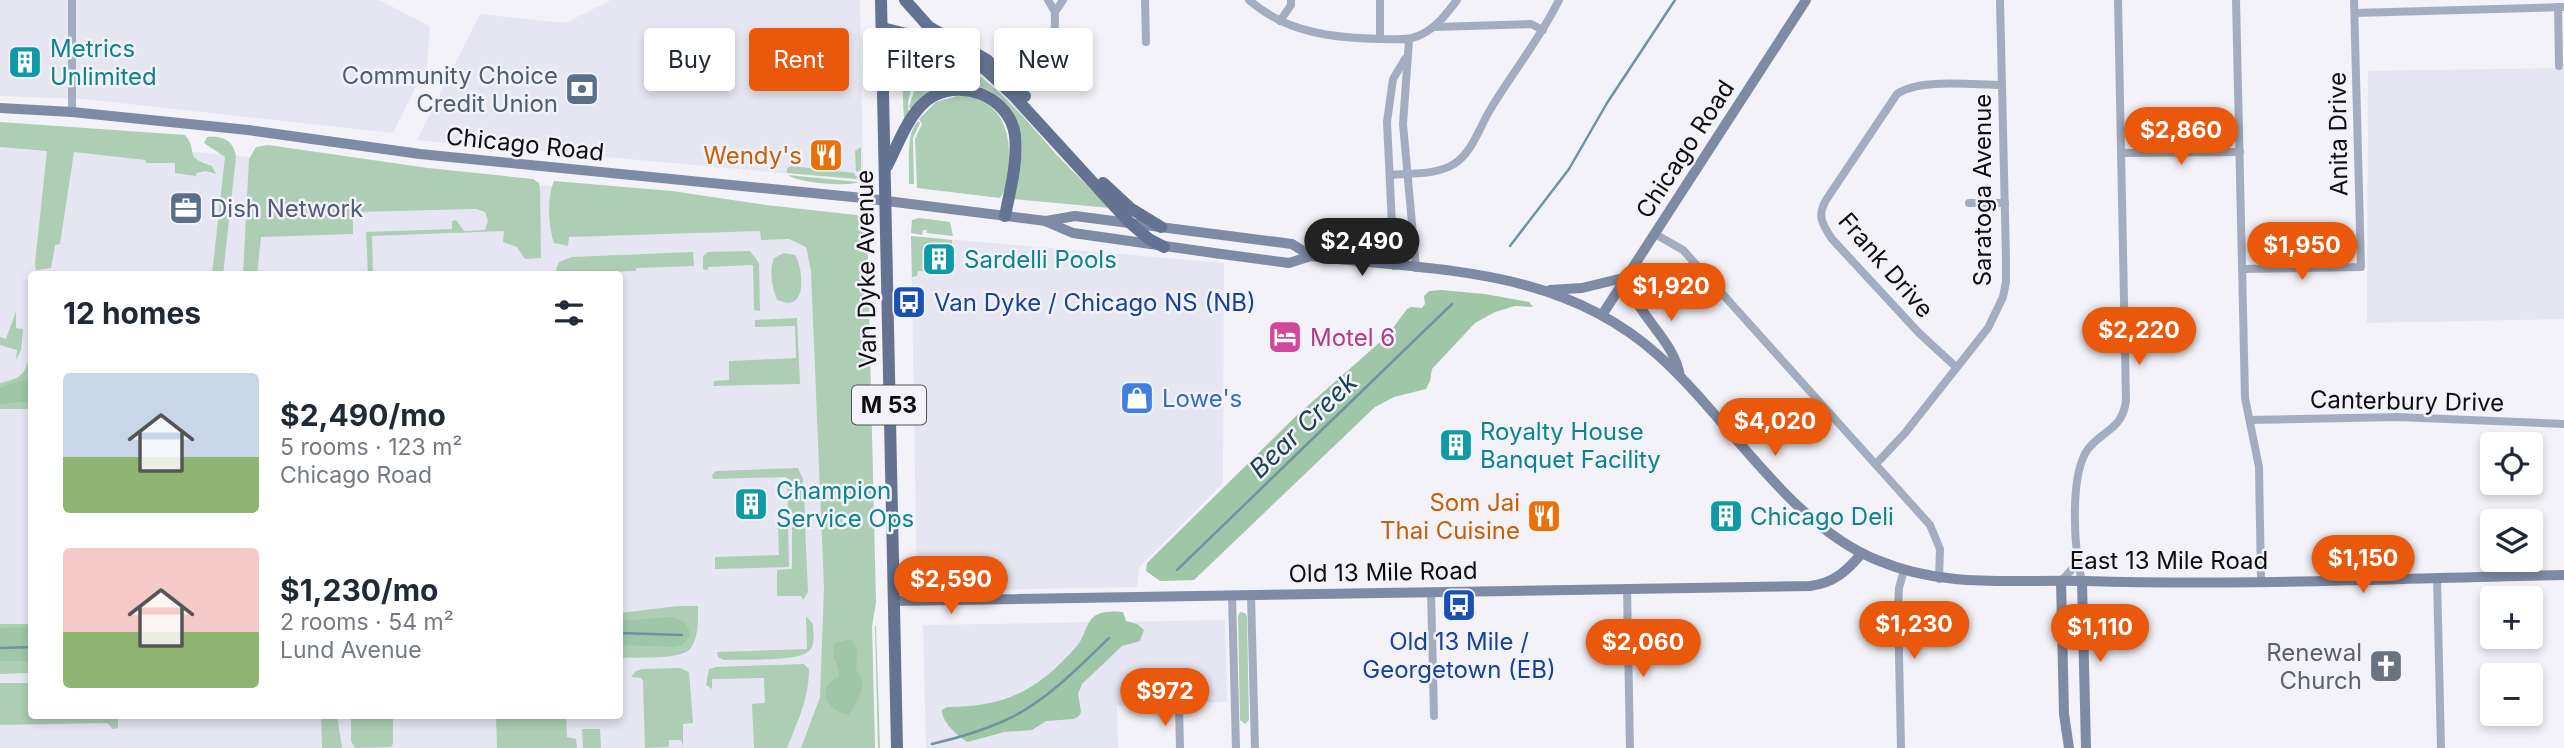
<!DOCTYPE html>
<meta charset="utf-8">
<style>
body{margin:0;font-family:Inter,sans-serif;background:#f2f2f3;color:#1f2937;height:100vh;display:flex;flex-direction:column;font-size:26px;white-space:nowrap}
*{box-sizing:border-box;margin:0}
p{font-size:23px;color:#747a83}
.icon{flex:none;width:38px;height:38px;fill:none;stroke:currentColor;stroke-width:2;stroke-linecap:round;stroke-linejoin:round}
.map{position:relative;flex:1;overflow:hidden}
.panel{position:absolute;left:28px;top:271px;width:595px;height:448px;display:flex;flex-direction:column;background:#fff;border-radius:7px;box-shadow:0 4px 10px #0003}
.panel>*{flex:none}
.banner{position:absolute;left:644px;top:28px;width:665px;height:63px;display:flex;gap:14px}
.buttons{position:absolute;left:2480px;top:432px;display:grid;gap:14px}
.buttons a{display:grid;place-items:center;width:63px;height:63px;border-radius:7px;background:#fff;box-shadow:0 4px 10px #0003;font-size:35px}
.price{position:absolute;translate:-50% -60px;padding:0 16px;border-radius:24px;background:#ea580c;color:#fff;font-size:23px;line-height:46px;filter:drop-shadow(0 2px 4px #0008)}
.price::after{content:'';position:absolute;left:50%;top:42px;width:21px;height:16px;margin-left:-10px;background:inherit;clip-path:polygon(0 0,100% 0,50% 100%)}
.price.current{background:#222;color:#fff}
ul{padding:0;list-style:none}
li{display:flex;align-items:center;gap:21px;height:175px;padding:0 35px}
li span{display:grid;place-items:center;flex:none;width:196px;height:140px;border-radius:7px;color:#555}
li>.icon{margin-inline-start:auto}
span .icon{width:84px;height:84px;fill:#fffc;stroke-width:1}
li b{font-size:30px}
h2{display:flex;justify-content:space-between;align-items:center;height:84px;padding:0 35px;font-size:30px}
.pill{padding:0 24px;border-radius:7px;background:#fff;box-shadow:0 4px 10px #0003;font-size:24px;line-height:63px}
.pill.current{background:#ea580c;color:#fff}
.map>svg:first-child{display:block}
</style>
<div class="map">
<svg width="2564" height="748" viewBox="0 0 2564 748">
<rect width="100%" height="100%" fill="#f2f2f8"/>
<g fill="#e5e6f2" fill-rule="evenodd">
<polygon points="0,0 379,0 430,26 427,65 393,133 84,99 0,96"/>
<polygon points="611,0 860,0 863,177 860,180 417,140 480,14 565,23"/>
<polygon points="2564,68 2564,319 2367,323 2368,71"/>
<path d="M0 133 685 199 860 221 875 748H0ZM32 275H620V716H32Z"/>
<polygon points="911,236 1224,263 1223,483 1139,568 1137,587 917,591"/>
<polygon points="1225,620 1227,702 1117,705 1118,748 926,748 923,625"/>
</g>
<g fill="#adcdb4">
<path d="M900 39 909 41C910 56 911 71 911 86 911 96 905 103 910 113L904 120Z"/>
<path d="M912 41 944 51 943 54C991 75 1022 116 1056 154 1074 173 1092 190 1110 208L1013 199C1016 177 1026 151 1020 130 1008 81 938 64 912 110L909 107 914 91Z"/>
<path d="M957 96C1003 97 1013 134 1008 172 1006 182 1006 190 1000 198L917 188 915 139 922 124 919 119 936 102Z"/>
<path d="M918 121 920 123 913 138 914 184H909C910 166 905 134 918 121Z"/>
<path d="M0 122 185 135C199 151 182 157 212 166L216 174 206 171 196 173V176L175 173V163H146L145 160 74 152 60 244 55 245 51 268 36 270 35 263 47 151 0 147Z"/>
<path d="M207 137C223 136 233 140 236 156L223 275H212L225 157 204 143Z"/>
<polygon points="268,145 428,168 533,179 539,183 540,189 541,258 525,259 517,247 503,242 504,231 372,236 373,275 368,275 366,232 452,229 452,221 456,220 464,231 485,230 488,221 485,212 476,209 353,212 353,234 261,237 257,275 243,275 249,159 256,147"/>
<polygon points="861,147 861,177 859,179 787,173 787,168 791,166 854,173 856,177 860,172 856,171 855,151"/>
<path d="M788 175 858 182H859C848 187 798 183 788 175Z"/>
<path d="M554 181 672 191 766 205 856 215 864 218 867 223 876 603 872 626 875 748H801L820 697 824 588 811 271 806 247 789 239 761 240 760 231 569 237 568 246 554 243C548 226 547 197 554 181Z"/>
<polygon points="919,218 950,222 953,236 926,233 927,230 923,230 922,235 911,233 912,220"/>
<polygon points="911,236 952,240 952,247 924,247 925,271 918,271 917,276 912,277"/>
<polygon points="750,251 759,263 760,311 754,310 753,265 708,267 708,270 703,269 703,256 708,252"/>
<polygon points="693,252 694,266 636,268 636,271 579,273 579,275 555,273 559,262 572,257"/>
<path d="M784 253 795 255C801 263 804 289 798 297 795 302 793 302 788 303L777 300C772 287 769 271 774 258Z"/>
<polygon points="16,311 16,328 23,329 21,350 16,360 17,350 0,345 0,337 6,339"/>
<polygon points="797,318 800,384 713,386 714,381 729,380 729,361 796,358 795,326 755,327 755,320"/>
<path d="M31 347V409H0V383C12 380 24 378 27 364L31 362Z"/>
<polygon points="798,468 803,479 805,515 788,513 787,477 713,479 712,475 716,471"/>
<polygon points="778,524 788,525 789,567 715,569 715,557 779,555"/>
<polygon points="792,525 805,525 808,592 803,600 801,596 777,596 777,570 792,569"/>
<path d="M678 606H698C698 620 699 638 690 649 681 660 634 657 620 658V613Z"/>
<polygon points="1240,612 1245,613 1247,616 1249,720 1245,724 1240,720 1238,616"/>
<path d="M806 616 813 624C813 632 816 645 809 651 799 662 741 659 724 660L718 657 717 652 807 649Z"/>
<polygon points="0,624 31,624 31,673 0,674"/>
<polygon points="875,626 876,626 880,748 878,748"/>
<path d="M804 664 809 669C809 698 798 721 787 748H754L752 704 765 703 764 678 712 679V689L706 685 709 669 716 667Z"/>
<polygon points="680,668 689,672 693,723 683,724 683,747 681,740 669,740 669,747 645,748 643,681 641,678 631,677 636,671 642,669"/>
<polygon points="0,683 31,683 32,716 118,716 118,728 113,729 107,723 0,725"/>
<polygon points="321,716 337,716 342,748 322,748"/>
<polygon points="351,716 393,716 393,744 391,747 355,748 351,741"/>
<polygon points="496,716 566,716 567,737 576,739 577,748 497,748"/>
<polygon points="582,729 600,729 601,748 583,748"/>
</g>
<g fill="#9ec6a7">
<polygon points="1441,290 1485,294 1529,302 1533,307 1515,306 1495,312 1475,323 1432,369 1430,381 1426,389 1394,397 1375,407 1194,580 1160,581 1146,571 1147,563 1296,416 1387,336 1407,309 1411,307 1422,308 1425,304 1424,296 1429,291"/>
<polygon points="31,380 31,401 0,404 0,388 18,381"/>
<path d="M1123 612 1126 621 1137 624 1144 630 1140 641 1122 646 1082 684 1078 694 1081 712 1079 716 1074 719 1046 721 1032 730 1004 732 968 742C958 737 941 721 942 710L947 707C1005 707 1037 691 1076 647 1085 638 1085 622 1096 615 1103 611 1115 611 1123 612Z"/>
<path d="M670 617C681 619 688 623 690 635L683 644 675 647 620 645V621Z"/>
<polygon points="31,627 31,661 0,661 0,628"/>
<path d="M847 640 853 641 857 652 856 670 863 681C863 690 854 710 848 715 826 708 814 690 839 677 841 664 828 657 835 643Z"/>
</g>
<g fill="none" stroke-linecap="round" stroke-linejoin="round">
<g stroke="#6f93a2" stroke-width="2.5">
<polyline points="1510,246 1569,169 1607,103 1675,0"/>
<polyline points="1177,570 1452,304"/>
<polyline points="620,633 682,635"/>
<polyline points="0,648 32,647"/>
<path d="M932 744C958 738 982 731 1006 720 1045 702 1078 668 1109 638"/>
</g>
<g stroke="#a4adbf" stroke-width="8">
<polyline points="1048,0 1055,12"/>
<polyline points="1145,0 1146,42"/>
<path d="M1249 0C1287 33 1333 38 1381 39 1393 39 1407 41 1418 36 1436 29 1446 14 1457 0"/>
<polyline points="1380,0 1380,39"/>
<polyline points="2236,0 2245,398 2259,467 2261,581"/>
<polyline points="2558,7 2559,66"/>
<polyline points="2355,13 2564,7"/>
<polyline points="1280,21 1291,5 1291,0"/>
<polyline points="1435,27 1531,24 1543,30"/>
<polyline points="1409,40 1403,124 1416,268"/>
<polyline points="1054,86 1055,12 1063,0"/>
<polyline points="72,112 72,0"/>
<polyline points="2121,153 2240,152"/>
<path d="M1390 175C1410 173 1437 175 1454 164 1472 153 1479 128 1490 110 1512 73 1540 39 1559 0"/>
<polyline points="1969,203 2005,203"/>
<polyline points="1655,234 1683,250 1930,525 1940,549 1939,579"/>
<polyline points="1394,266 1387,122 1393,79 1405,59"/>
<polyline points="2243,269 2361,267 2354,0"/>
<path d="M1956 367 1919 333 1832 239C1822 224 1817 216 1826 200L1897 94C1920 78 1973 85 2001 85"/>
<polyline points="2250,420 2398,417 2564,424"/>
<polyline points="1876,464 1905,433 1988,328 2003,297 2006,282 2006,259 2000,0"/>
<polyline points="2437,577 2441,748"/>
<polyline points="2061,581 2078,563"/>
<path d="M2082 581C2074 551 2069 475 2088 449 2103 430 2123 429 2126 400L2118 0"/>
<polyline points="1627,588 1630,748"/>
<polyline points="1431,592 1434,716"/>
<polyline points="1232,595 1236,748"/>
<polyline points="1251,595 1255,748"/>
<polyline points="1179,707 1180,748"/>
<polyline points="1901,748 1898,608 1899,588 1904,570"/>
</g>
<g stroke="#7f8ba5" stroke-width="10">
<path d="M0 108 72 112 248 130 420 154 863 198 1046 221 1075 216 1292 244 1311 256C1435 271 1560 266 1659 356 1728 418 1790 525 1877 560 1945 589 2013 579 2086 581 2245 586 2405 578 2564 575"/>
<polyline points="1047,222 1073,233 1214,253 1289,263 1311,256"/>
<path d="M1627 277C1635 316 1673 337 1680 376"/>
<polyline points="1550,290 1582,288 1627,277"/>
<polyline points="1602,315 1806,0"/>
<polyline points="2061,581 2064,714 2069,748"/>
<polyline points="2082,581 2086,748"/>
<path d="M893 601 1810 586C1834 583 1847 571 1862 553"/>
</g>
<g stroke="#647392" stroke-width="12">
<polyline points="881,0 897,748"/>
<polyline points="905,0 929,27 987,60 1025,96"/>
<polyline points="882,28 911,35 959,53 986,70 1012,94 1129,222 1149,239 1164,247"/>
<path d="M887 166C898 145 907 117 926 101 957 76 1009 95 1015 135 1018 161 1010 191 1005 216"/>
<polyline points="1103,183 1130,208 1161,227"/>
</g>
</g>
<defs>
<g id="building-square" transform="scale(1.75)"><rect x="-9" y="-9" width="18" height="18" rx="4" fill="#0f9aa8" stroke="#f2f2f8"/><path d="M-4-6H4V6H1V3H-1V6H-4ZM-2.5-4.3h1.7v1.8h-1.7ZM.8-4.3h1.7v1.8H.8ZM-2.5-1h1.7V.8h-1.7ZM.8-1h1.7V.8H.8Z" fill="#fff"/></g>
<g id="bank-square" transform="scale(1.75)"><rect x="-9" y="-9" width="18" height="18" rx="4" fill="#5c6f8a" stroke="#f2f2f8"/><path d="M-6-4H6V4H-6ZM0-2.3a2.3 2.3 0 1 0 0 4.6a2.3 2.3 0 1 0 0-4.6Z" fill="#fff"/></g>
<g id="restaurant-square" transform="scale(1.75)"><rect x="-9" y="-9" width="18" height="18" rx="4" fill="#e8710a" stroke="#f2f2f8"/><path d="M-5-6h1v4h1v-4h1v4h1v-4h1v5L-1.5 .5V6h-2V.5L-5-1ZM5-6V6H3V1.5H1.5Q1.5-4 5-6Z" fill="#fff"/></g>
<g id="office-square" transform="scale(1.75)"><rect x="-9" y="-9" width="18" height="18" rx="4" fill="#5c6f8a" stroke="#f2f2f8"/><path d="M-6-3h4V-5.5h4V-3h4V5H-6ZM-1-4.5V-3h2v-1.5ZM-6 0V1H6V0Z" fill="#fff"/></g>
<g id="bus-square" transform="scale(1.75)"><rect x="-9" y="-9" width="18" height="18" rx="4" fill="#1a4fb4" stroke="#f2f2f8"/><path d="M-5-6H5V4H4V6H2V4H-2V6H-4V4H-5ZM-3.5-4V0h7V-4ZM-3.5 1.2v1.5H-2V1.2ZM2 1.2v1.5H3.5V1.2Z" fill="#fff"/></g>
<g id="hotel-square" transform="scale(1.75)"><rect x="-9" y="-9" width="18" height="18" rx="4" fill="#d1479c" stroke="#f2f2f8"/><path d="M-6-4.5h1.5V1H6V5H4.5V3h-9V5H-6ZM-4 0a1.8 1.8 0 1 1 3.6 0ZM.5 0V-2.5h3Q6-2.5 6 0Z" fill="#fff"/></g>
<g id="shop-square" transform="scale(1.75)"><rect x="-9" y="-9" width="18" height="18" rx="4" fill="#3f7fe0" stroke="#f2f2f8"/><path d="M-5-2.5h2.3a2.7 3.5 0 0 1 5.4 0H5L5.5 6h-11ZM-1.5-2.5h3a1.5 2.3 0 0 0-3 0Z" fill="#fff"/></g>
<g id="church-square" transform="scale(1.75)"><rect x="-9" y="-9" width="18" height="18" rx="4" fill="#6b7280" stroke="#f2f2f8"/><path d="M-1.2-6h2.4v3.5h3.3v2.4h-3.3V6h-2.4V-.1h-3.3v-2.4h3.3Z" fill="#fff"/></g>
</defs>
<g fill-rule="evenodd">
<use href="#building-square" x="25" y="62"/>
<use href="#bank-square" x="582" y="89"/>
<use href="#restaurant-square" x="826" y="155"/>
<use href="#office-square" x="186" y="208"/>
<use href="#building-square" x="939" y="259"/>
<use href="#bus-square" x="909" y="302"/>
<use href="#hotel-square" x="1285" y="337"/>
<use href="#shop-square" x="1137" y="398"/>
<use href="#building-square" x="1456" y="445"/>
<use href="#building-square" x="751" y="504"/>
<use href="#restaurant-square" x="1544" y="516"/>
<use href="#building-square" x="1726" y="516"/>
<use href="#bus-square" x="1459" y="605"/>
<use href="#church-square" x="2386" y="666"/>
</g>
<g text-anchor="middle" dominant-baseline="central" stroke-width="5" stroke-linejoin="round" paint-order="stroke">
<rect fill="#f2f2f8" stroke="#525256" stroke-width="2" x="852" y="385.5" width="74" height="39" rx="5"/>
<g font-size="23" font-weight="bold" fill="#0e0e10">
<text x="889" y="405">M 53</text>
</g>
<g font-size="24" fill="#0d838f" stroke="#f2f2f8" text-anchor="start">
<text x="50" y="48">Metrics<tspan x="50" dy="28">Unlimited</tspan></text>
<text x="964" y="259">Sardelli Pools</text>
<text x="1480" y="431">Royalty House<tspan x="1480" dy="28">Banquet Facility</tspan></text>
<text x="776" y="490">Champion<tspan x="776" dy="28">Service Ops</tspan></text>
<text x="1750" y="516">Chicago Deli</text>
</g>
<g font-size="24" fill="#4e5e75" stroke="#f2f2f8" text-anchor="end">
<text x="558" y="75">Community Choice<tspan x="558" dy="28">Credit Union</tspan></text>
<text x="210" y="208" text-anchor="start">Dish Network</text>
</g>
<g font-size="24" fill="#0e0e10" stroke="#f2f2f8">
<text transform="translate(2338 134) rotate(-91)">Anita Drive</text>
<text transform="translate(525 144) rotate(6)">Chicago Road</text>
<text transform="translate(1685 149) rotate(-57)">Chicago Road</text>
<text transform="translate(1982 190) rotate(-90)">Saratoga Avenue</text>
<text transform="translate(1886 265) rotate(49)">Frank Drive</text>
<text transform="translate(866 269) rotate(-91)">Van Dyke Avenue</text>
<text transform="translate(2407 401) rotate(1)">Canterbury Drive</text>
<text x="2169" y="560">East 13 Mile Road</text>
<text transform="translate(1383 572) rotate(-1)">Old 13 Mile Road</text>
</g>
<g font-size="24" fill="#c56008" stroke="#f2f2f8" text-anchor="end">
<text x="802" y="155">Wendy's</text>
<text x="1520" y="502">Som Jai<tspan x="1520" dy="28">Thai Cuisine</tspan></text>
</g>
<g font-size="24" fill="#164399" stroke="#f2f2f8" text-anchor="start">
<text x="934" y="302">Van Dyke / Chicago NS (NB)</text>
<text x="1459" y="641" text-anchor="middle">Old 13 Mile /<tspan x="1459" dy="28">Georgetown (EB)</tspan></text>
</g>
<g font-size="24" fill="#b23c85" stroke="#f2f2f8" text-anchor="start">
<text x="1310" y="337">Motel 6</text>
</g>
<g font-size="24" fill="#366cbe" stroke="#f2f2f8" text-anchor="start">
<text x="1162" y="398">Lowe's</text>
</g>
<g font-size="24" fill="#5b616d" stroke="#f2f2f8" text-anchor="end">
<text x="2362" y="652">Renewal<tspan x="2362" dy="28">Church</tspan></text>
</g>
<g font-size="26" font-style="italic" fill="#174353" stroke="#f2f2f8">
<text transform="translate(1303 425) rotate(-44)">Bear Creek</text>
</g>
</g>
</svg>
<div class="buttons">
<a><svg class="icon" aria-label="locate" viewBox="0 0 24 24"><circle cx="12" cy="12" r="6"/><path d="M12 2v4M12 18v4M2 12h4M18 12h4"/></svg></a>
<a><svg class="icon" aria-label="layers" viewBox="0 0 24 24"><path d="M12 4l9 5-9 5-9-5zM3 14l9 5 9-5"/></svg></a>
<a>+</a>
<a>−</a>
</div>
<b class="price" style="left:2181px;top:167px">$2,860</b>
<b class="price current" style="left:1362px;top:278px">$2,490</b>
<b class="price" style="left:2302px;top:282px">$1,950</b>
<b class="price" style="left:1671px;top:323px">$1,920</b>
<b class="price" style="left:2139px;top:367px">$2,220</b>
<b class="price" style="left:1775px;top:458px">$4,020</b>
<b class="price" style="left:2363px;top:595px">$1,150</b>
<b class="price" style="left:951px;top:616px">$2,590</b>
<b class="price" style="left:1914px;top:661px">$1,230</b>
<b class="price" style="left:2100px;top:664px">$1,110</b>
<b class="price" style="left:1643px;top:679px">$2,060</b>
<b class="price" style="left:1165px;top:728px">$972</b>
<div class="banner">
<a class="pill">Buy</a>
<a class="pill current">Rent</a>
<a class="pill">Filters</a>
<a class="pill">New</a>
</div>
<section class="panel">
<h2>12 homes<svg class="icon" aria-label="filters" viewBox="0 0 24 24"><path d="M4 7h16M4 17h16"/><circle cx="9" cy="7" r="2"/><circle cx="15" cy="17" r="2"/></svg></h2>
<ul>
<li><span style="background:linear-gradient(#c9d6e8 60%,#8fb573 0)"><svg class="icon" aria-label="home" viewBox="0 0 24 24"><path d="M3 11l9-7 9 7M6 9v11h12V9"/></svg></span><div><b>$2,490/mo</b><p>5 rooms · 123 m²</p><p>Chicago Road</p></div></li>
<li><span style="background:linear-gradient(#f6c9c9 60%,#8fb573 0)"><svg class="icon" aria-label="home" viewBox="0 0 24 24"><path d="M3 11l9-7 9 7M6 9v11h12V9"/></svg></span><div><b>$1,230/mo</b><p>2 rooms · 54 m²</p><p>Lund Avenue</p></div></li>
</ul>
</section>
</div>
